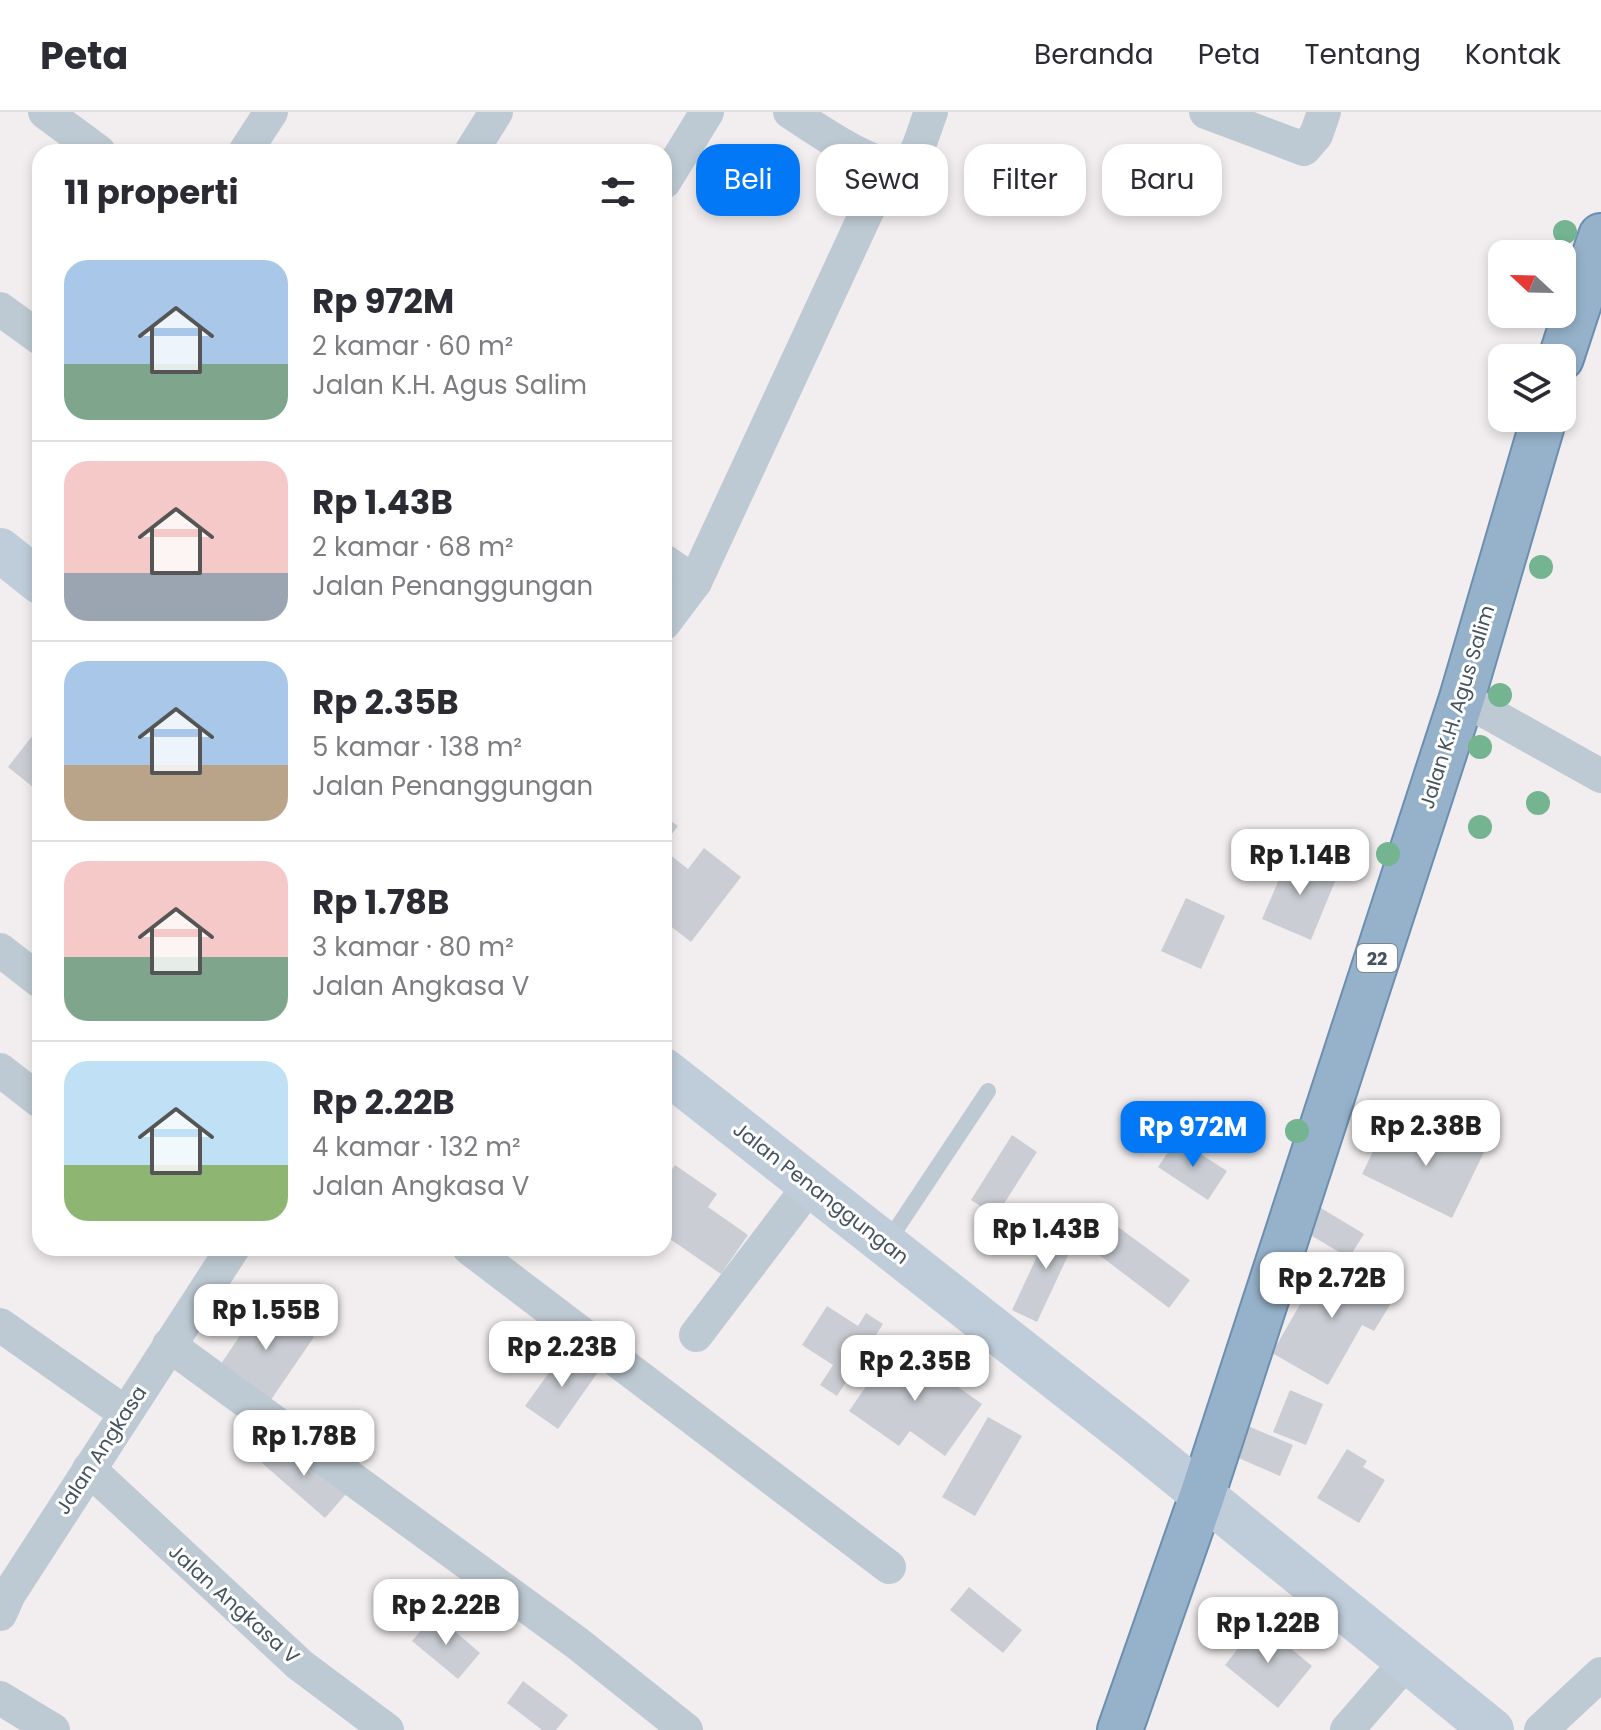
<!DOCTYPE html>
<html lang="id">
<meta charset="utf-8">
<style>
body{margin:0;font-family:Poppins,sans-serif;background:#f7f7f7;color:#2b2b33;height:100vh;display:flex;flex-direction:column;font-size:30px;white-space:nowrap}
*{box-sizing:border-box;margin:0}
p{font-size:26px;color:#7c7c81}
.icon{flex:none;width:44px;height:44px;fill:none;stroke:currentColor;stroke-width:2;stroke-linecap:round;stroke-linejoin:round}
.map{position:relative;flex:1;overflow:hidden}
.sheet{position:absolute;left:32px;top:32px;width:640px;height:1112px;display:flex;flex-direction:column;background:#fff;border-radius:24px;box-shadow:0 4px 12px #0003}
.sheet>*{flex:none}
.guide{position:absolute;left:696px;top:32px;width:760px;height:72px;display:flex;gap:16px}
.needle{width:52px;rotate:292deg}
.controls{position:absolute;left:1488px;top:128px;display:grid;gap:16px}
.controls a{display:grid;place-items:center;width:88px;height:88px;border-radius:16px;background:#fff;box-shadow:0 4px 12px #0003;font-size:40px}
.price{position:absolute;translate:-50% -68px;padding:0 18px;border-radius:16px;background:#fff;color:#222;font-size:26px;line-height:52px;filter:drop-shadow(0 2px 4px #0008)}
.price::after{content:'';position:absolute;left:50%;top:48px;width:24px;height:18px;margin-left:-12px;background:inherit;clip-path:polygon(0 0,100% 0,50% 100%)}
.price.current{background:#0378f7;color:#fff}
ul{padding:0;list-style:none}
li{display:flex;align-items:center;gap:24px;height:200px;padding:0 32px}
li+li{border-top:2px solid #e1e1e2}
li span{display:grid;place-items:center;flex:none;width:224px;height:160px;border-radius:24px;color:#555}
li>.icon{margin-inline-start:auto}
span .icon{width:96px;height:96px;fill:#fffc;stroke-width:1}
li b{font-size:34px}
h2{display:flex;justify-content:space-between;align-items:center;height:96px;padding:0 32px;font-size:34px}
.chip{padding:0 28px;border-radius:24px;background:#fff;box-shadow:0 4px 12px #0003;font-size:28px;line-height:72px}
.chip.current{background:#0378f7;color:#fff}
header{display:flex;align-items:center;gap:48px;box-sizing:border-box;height:112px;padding:0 40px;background:#fff;border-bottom:2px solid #e1e1e2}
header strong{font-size:38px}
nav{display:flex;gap:44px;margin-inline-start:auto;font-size:28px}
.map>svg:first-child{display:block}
</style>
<header>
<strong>Peta</strong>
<nav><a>Beranda</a><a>Peta</a><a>Tentang</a><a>Kontak</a></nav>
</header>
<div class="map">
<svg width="1601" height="1618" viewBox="0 0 1601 1618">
<rect width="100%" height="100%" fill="#f2eeef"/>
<g fill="#caced4">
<polygon points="40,614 40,668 34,676 8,655"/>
<polygon points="664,704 678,714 664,732"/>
<polygon points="704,736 741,765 691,830 664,809 664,788 667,783 664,781 664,738 688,757"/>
<polygon points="1290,742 1338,762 1311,828 1262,807"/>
<polygon points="1186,786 1225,804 1201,857 1161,839"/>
<polygon points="1387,1011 1445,1040 1457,1017 1488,1032 1452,1106 1362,1062"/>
<polygon points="1012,1023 1037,1040 996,1104 971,1088"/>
<polygon points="1177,1027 1227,1059 1208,1088 1158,1055"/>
<polygon points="675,1053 717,1082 708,1095 748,1123 721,1162 664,1123 664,1069"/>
<polygon points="1311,1090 1364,1122 1349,1146 1297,1115"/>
<polygon points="1106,1106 1190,1168 1169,1196 1086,1133"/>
<polygon points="1054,1108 1079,1120 1037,1210 1012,1198"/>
<polygon points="1328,1144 1396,1183 1374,1219 1362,1213 1328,1273 1272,1241"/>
<polygon points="263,1189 314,1225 268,1292 219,1255"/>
<polygon points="827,1194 858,1214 866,1201 883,1212 837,1284 820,1273 833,1253 802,1233"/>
<polygon points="896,1231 982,1292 945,1344 910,1319 899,1334 849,1299"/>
<polygon points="566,1237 598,1260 558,1317 525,1294"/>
<polygon points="1290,1278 1323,1292 1306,1333 1273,1320"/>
<polygon points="988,1305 1022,1324 975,1404 942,1385"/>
<polygon points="1248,1314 1293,1333 1280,1364 1236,1345"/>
<polygon points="284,1326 346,1382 325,1406 262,1351"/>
<polygon points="1347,1337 1367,1349 1363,1355 1385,1368 1359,1411 1317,1386"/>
<polygon points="969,1475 1022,1518 1003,1541 950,1498"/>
<polygon points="435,1502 480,1541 458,1567 412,1529"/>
<polygon points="1259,1510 1312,1554 1278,1596 1225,1553"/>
<polygon points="523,1569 568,1603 556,1618 542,1618 507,1591"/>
</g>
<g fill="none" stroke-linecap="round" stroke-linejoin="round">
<g stroke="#6c8fb0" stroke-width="48">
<g id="trunk">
<polyline points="1561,246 1601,124"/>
<polyline points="1120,1618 1202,1384 1462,586 1544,306"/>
</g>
</g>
<polyline stroke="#becad3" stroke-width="16" points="887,1131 988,979"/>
<g stroke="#becad3" stroke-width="34">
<polyline points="45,0 99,40"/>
<path d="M790 0C810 12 893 74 912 47 921 34 925 14 931 0"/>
<polyline points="1206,0 1304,37 1316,23 1324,0"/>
<polyline points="245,40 271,0"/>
<polyline points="471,40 496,0"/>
<polyline points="664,70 707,0"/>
<polyline points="0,197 40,226"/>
<polyline points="664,449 695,470"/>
<polyline points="664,511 695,470 888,54"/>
<polyline points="1462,586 1601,664"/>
<polyline points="0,838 40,869"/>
<polyline points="0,958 40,989"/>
<polyline points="469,1136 889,1455"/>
<polyline points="0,1213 124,1300"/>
<polyline points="696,1223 811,1072"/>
<polyline points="169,1233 577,1531 686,1618"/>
<polyline points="89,1357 300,1553 387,1618"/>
<polyline points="0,1502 9,1482 233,1136"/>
<polyline points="0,1586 53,1618"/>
<polyline points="1347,1618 1407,1549"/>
<polyline points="1541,1618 1601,1562"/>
</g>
<g stroke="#bfcdda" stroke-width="44">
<polyline points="0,438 40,470"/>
<polyline points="664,958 1136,1329 1492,1618"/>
</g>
<use href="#trunk" stroke="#96b2ca" stroke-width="44"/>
</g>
<g fill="#74b490">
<circle cx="1565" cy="120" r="12"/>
<circle cx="1541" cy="455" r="12"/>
<circle cx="1500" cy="583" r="12"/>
<circle cx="1480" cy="635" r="12"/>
<circle cx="1538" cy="691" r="12"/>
<circle cx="1480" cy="715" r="12"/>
<circle cx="1388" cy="742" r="12"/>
<circle cx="1297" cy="1019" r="12"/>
<circle cx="1300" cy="1179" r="12"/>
</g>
<g text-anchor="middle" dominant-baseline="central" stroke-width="6" stroke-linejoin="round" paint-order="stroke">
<rect fill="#fff" stroke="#7c878f" stroke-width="2" x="1357" y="832" width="40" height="28" rx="6"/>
<g font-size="18" font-weight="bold" fill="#44535f">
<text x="1377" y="846">22</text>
</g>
<g font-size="20" fill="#44535f" stroke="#fff">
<text transform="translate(1457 595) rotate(-73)">Jalan K.H. Agus Salim</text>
<text transform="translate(821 1081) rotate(38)">Jalan Penanggungan</text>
<text transform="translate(101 1338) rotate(-57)">Jalan Angkasa</text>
<text transform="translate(234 1492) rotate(42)">Jalan Angkasa V</text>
</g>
</g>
</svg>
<div class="controls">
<a><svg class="needle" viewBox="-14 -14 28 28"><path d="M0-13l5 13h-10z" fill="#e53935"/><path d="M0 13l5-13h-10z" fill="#7c7c81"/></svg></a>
<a><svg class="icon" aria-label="layers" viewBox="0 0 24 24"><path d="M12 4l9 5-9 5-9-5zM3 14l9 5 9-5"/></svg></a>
</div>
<b class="price" style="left:1300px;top:785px">Rp 1.14B</b>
<b class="price" style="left:1426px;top:1056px">Rp 2.38B</b>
<b class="price current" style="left:1193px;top:1057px">Rp 972M</b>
<b class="price" style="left:1046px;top:1159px">Rp 1.43B</b>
<b class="price" style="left:1332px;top:1208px">Rp 2.72B</b>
<b class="price" style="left:266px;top:1240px">Rp 1.55B</b>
<b class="price" style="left:562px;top:1277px">Rp 2.23B</b>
<b class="price" style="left:915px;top:1291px">Rp 2.35B</b>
<b class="price" style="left:304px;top:1366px">Rp 1.78B</b>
<b class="price" style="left:446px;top:1535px">Rp 2.22B</b>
<b class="price" style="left:1268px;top:1553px">Rp 1.22B</b>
<div class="guide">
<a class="chip current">Beli</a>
<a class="chip">Sewa</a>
<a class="chip">Filter</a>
<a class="chip">Baru</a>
</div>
<section class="sheet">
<h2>11 properti<svg class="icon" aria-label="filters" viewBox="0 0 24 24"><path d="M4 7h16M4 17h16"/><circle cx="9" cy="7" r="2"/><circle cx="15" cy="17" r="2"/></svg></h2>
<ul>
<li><span style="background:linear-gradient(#a9c7e8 65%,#7fa58c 0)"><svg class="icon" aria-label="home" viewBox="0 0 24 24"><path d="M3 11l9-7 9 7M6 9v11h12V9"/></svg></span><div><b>Rp 972M</b><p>2 kamar · 60 m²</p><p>Jalan K.H. Agus Salim</p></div></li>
<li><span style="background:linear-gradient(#f6c9c9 70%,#9aa5b1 0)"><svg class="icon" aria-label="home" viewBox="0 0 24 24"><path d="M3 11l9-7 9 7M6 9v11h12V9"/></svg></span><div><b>Rp 1.43B</b><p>2 kamar · 68 m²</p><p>Jalan Penanggungan</p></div></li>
<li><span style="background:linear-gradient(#a9c7e8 65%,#b9a48a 0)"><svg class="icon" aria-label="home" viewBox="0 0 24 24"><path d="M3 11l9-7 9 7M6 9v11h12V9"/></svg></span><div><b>Rp 2.35B</b><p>5 kamar · 138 m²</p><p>Jalan Penanggungan</p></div></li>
<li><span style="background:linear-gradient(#f6c9c9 60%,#7fa58c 0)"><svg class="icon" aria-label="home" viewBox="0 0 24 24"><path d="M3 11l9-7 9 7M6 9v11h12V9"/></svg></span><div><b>Rp 1.78B</b><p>3 kamar · 80 m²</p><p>Jalan Angkasa V</p></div></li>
<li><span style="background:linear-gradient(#bfe0f5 65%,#8fb573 0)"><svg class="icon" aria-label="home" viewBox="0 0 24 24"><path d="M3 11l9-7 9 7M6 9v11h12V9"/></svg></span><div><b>Rp 2.22B</b><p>4 kamar · 132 m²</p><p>Jalan Angkasa V</p></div></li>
</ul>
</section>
</div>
